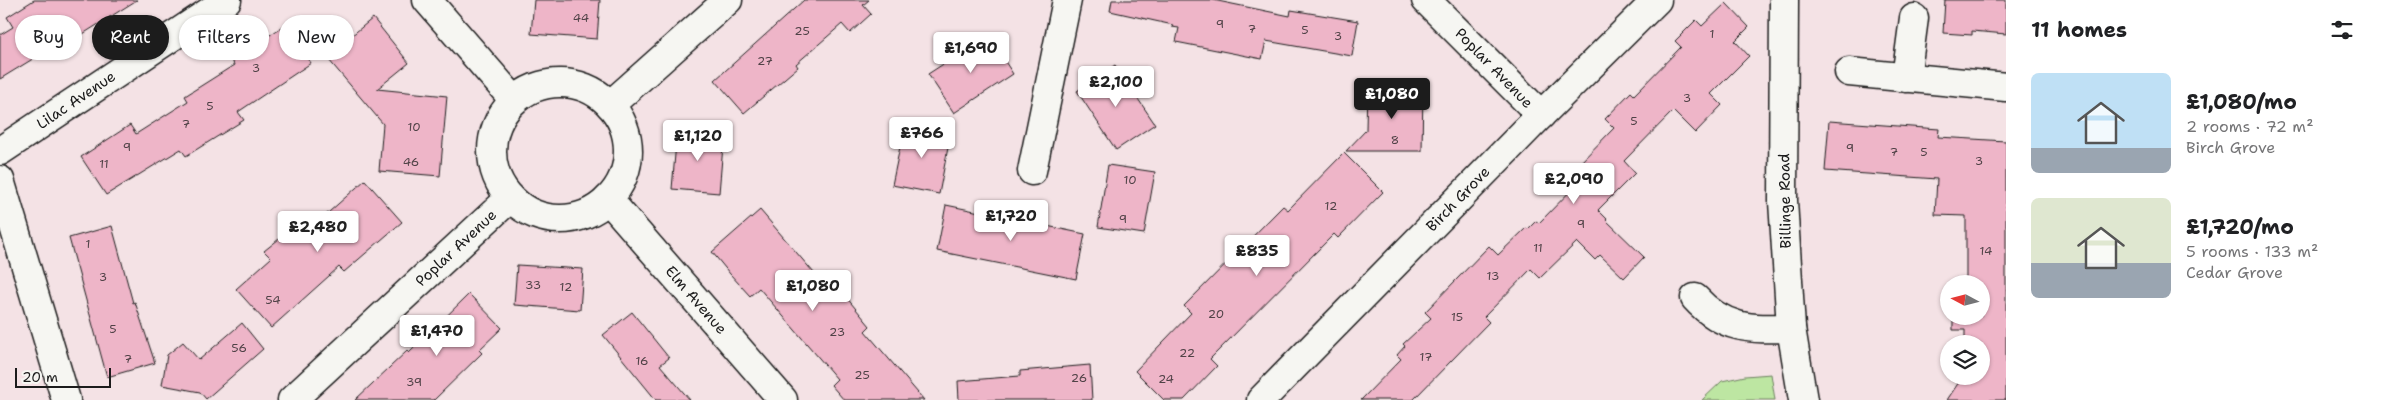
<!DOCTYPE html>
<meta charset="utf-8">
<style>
body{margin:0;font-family:"Shantell Sans",sans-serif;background:#f2f2f2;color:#202124;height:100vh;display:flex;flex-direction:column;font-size:19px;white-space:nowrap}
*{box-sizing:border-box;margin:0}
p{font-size:16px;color:#757577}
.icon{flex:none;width:28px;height:28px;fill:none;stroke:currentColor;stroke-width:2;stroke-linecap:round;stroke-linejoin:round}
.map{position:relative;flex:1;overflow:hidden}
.drawer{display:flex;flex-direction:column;background:#fff;width:375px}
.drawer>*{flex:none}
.hud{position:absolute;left:15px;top:15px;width:475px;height:45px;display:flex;gap:10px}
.needle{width:32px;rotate:277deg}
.controls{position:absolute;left:1940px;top:275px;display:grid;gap:10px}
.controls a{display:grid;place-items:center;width:50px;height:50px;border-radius:50%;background:#fff;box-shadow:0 1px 4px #0004;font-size:25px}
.scale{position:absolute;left:15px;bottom:12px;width:96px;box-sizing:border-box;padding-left:5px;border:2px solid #1c1c1c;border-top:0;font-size:14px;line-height:18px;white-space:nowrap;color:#1c1c1c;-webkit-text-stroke:4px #f6f6f2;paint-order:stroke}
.price{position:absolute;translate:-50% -42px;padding:0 11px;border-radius:5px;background:#fff;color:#222;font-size:16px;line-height:32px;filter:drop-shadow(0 1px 2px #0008)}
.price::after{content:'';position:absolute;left:50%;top:30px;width:15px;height:11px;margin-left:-8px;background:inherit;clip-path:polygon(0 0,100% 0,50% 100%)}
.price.on{background:#1c1c1c;color:#fff}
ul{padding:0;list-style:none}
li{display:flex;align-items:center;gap:15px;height:125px;padding:0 25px}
li span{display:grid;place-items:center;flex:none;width:140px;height:100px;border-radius:8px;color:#555}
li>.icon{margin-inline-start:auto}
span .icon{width:60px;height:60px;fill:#fffc;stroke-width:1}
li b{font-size:21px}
h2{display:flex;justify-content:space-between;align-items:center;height:60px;padding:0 25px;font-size:21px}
.chip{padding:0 18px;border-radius:22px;background:#fff;box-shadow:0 1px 4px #0004;font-size:18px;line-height:45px}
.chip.on{background:#1c1c1c;color:#fff}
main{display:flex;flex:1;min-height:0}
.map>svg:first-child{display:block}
</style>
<main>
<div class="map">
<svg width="2006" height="400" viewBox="0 0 2006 400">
<rect width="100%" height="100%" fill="#f4e2e5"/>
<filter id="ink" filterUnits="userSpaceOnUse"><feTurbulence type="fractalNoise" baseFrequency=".02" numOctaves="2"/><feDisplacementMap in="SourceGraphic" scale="10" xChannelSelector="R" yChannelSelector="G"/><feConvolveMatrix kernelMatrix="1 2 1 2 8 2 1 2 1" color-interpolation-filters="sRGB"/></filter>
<g filter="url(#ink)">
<polygon fill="#bde6a2" stroke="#6c815f" points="1771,374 1775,400 1702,400 1722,381 1745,376"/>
<g fill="#eeb5c8" stroke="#1c1c1c">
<polygon points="34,0 137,0 70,42 67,38 0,79 0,35 13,27 7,17"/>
<polygon points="534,0 600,0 597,39 531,34"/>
<polygon points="804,0 869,0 863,5 871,14 850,33 842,24 796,64 798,67 744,113 715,80"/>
<polygon points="1112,0 1213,0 1290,16 1291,10 1358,21 1352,56 1266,41 1262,59 1176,42 1179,28 1172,27 1173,25 1110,11"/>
<polygon points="1945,0 2006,0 2006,34 1972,31 1972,35 1943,33"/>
<polygon points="1726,3 1749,27 1735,41 1749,56 1711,94 1722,105 1695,133 1673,111 1624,161 1635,173 1598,210 1607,219 1606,220 1644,257 1624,278 1600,255 1595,260 1577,242 1540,278 1531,269 1484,317 1489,322 1413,400 1361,400 1401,359 1397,355 1405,346 1403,344 1431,318 1425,312 1489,246 1498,255 1526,228 1528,229 1536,221 1539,223 1585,176 1576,167 1614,128 1605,119 1631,92 1634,95 1681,47 1675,41 1696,20 1702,26"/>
<polygon points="373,18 409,63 377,89 447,96 440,176 379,171 383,124 323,53 343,38 345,41"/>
<polygon points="285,25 311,63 238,112 244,120 186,156 181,149 106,195 81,157 130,125 136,134 188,101 185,96 234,65 232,60"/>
<polygon points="988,35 1013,74 954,113 928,74"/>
<polygon points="1115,65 1155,124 1116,150 1077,91"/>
<polygon points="1367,86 1423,87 1422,151 1346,151 1366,130"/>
<polygon points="1829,121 1939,129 1938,137 2006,141 2006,400 1947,400 1963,376 1981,376 1981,344 1965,344 1965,330 1953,330 1953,316 1981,316 1981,284 1966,284 1966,216 1935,215 1937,179 1825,171"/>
<polygon points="905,123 951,132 939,194 892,185"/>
<polygon points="677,131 724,134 719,193 672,189"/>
<polygon points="1344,153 1383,192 1338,238 1334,234 1210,359 1217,366 1184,400 1164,400 1135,371 1191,313 1184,306 1283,206 1288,210"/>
<polygon points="1108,165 1155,172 1144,234 1098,227"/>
<polygon points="365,180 402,222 344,272 339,267 271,328 236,289 271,258 264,251 304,219 311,228"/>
<polygon points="946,205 1085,234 1076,279 937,251"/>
<polygon points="760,210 820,280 827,274 870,326 865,331 924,400 844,400 831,385 837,379 759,288 750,296 730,274 712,252"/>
<polygon points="112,226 133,303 135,302 155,363 107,377 69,238"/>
<polygon points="517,265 583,269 580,310 514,305"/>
<polygon points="469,294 502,328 479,350 482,353 434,400 355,400 407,351 409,353"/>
<polygon points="632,312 669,358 660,365 690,400 656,400 603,335"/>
<polygon points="242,323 263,349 206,399 200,392 162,385 167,355 183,342 199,360"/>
<polygon points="1090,365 1092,400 959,400 958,381 1020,376 1020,371"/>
</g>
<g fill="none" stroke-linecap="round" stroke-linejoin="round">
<g stroke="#1c1c1c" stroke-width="31">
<g id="minor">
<polyline points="427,0 514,100"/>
<polyline points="1426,0 1541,115"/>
<polyline points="1849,72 2006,87"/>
<polyline points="1906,78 1914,18"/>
<circle cx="560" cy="151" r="68"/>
<polyline points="610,105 728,0"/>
<polyline points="0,151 227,0"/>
<polyline points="1032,171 1067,0"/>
<polyline points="0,180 66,400"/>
<polyline points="608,199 783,400"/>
<path d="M1695 298C1724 330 1751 329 1791 328"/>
<polyline points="292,400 510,198"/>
<polyline points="1261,400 1541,115 1657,0"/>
</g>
</g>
<g stroke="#1c1c1c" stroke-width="31">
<polyline id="major" points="1784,0 1783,201 1791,328 1803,400"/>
</g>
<use href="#minor" stroke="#f6f6f2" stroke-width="28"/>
<use href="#major" stroke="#f6f6f2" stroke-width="28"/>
</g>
</g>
<g text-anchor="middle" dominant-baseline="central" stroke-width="4" stroke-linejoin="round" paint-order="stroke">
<g font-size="12" fill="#504247">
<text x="581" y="18">44</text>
<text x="1220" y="24">9</text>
<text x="1252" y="29">7</text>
<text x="1305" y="30">5</text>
<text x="802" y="31">25</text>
<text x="1712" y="34">1</text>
<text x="1338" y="36">3</text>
<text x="765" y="61">27</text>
<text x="256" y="68">3</text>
<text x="1687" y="98">3</text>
<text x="210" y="106">5</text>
<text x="1634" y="121">5</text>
<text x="186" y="124">7</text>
<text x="414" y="127">10</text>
<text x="1395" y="140">8</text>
<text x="127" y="147">9</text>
<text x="1850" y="148">9</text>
<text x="1894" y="152">7</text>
<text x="1924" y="152">5</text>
<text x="1979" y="161">3</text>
<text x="411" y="162">46</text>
<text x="104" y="164">11</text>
<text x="1130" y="180">10</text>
<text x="1331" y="206">12</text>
<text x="1123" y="219">9</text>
<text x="1581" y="224">9</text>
<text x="88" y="244">1</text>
<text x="1538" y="248">11</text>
<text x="1986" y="251">14</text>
<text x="1493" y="276">13</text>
<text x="103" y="277">3</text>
<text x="533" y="285">33</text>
<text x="566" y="287">12</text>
<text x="273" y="300">54</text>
<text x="1216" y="314">20</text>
<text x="1457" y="317">15</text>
<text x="113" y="329">5</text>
<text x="837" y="332">23</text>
<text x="239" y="348">56</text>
<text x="1187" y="353">22</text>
<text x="1426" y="357">17</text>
<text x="128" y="359">7</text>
<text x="642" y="361">16</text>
<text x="862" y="375">25</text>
<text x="1079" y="378">26</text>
<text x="1166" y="379">24</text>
<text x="414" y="382">39</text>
</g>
<g font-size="15" fill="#1c1c1c" stroke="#f6f6f2">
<text transform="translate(1494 68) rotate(46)">Poplar Avenue</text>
<text transform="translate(76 100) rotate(-34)">Lilac Avenue</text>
<text transform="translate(1458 199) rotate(-46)">Birch Grove</text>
<text transform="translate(1785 201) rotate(-91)">Billinge Road</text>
<text transform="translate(456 248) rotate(-43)">Poplar Avenue</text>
<text transform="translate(696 300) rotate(49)">Elm Avenue</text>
</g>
</g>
</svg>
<div class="controls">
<a><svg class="needle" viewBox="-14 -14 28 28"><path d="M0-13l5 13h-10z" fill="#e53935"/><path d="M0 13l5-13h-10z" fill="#757577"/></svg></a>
<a><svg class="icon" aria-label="layers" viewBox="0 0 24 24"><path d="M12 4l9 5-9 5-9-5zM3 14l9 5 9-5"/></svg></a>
</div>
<div class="scale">20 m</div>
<b class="price" style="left:971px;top:74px">£1,690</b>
<b class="price" style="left:1116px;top:108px">£2,100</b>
<b class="price on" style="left:1392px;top:120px">£1,080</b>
<b class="price" style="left:922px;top:159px">£766</b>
<b class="price" style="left:698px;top:162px">£1,120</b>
<b class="price" style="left:1574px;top:205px">£2,090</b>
<b class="price" style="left:1011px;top:242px">£1,720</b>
<b class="price" style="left:318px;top:253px">£2,480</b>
<b class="price" style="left:1257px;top:277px">£835</b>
<b class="price" style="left:813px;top:312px">£1,080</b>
<b class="price" style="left:437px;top:357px">£1,470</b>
<div class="hud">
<a class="chip">Buy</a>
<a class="chip on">Rent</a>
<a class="chip">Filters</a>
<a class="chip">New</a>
</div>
</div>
<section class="drawer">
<h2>11 homes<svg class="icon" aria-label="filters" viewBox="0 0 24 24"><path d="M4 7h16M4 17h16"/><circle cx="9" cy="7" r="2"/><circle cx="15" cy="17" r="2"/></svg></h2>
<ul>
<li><span style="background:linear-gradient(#bfe0f5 75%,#9aa5b1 0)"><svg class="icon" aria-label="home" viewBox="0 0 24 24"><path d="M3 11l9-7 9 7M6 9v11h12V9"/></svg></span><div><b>£1,080/mo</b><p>2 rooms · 72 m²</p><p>Birch Grove</p></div></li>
<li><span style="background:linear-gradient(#dfe7d0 65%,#9aa5b1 0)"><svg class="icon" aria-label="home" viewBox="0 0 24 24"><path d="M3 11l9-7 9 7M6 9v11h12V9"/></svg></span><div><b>£1,720/mo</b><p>5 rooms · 133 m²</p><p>Cedar Grove</p></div></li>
</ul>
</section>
</main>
